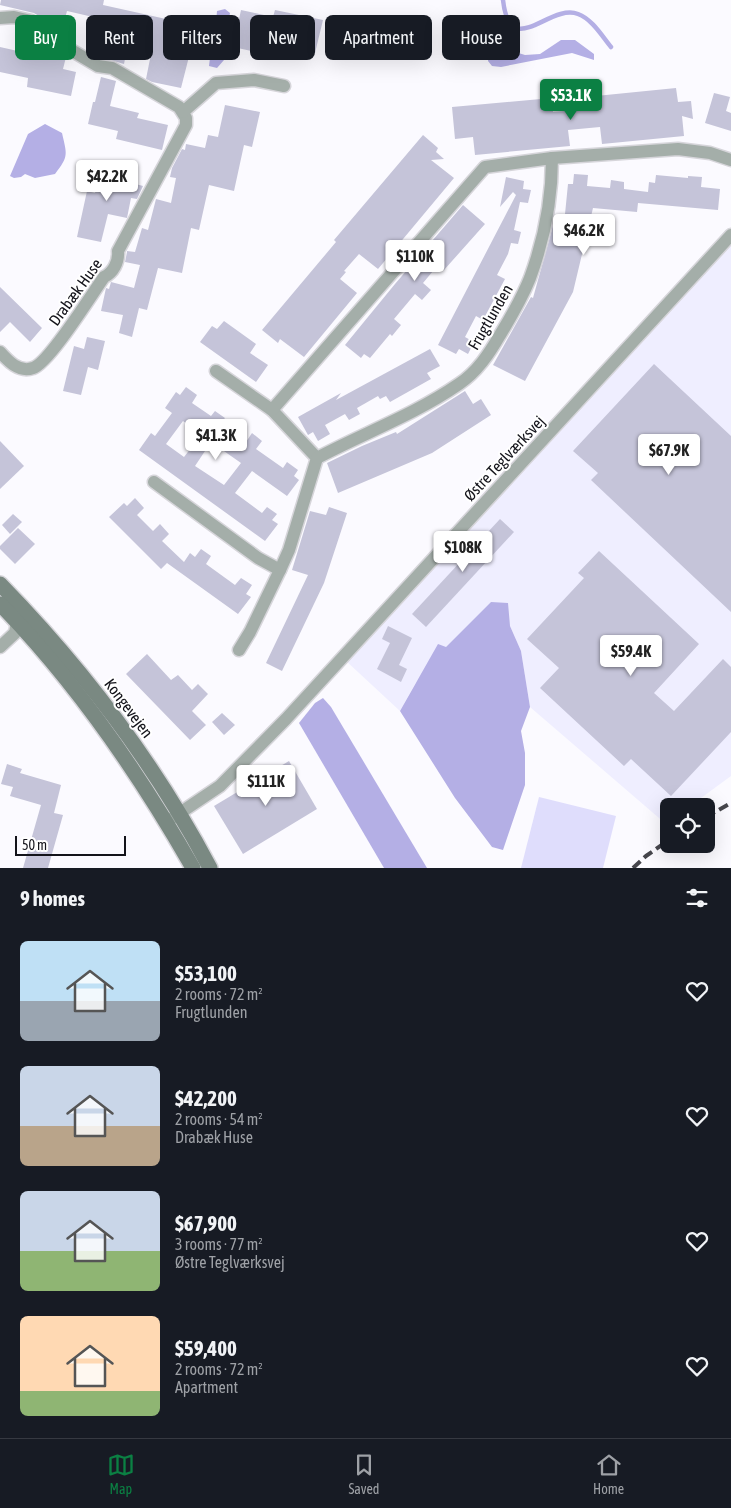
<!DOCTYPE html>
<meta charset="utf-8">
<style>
body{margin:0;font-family:"Asap Condensed",sans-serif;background:#20242c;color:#f1f3f6;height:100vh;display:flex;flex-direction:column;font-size:19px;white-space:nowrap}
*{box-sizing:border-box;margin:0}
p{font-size:16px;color:#9ea1a6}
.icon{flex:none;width:28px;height:28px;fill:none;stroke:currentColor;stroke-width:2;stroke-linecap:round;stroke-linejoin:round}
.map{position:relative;height:868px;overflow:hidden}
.details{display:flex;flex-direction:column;background:#171b24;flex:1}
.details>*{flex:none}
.banner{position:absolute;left:15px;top:15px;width:701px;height:45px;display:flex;gap:10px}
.tools{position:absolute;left:660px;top:798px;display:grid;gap:10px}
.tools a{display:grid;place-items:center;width:55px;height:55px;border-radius:8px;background:#171b24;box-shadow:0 5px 20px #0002;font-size:25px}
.scale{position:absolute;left:15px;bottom:12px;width:111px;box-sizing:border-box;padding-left:5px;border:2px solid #13131a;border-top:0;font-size:14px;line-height:18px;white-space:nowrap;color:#13131a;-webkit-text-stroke:4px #fff;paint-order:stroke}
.price{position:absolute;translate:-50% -42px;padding:0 11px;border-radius:5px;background:#fff;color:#222;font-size:16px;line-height:32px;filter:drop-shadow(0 1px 2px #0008)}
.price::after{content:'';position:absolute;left:50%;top:30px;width:15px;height:11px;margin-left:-8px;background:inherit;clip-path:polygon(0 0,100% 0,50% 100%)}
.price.on{background:#0b8043;color:#fff}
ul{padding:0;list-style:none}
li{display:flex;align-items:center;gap:15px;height:125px;padding:0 20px}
li span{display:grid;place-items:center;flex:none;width:140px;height:100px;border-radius:8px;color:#555}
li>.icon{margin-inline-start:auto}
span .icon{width:60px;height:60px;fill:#fffc;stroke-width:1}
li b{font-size:21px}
h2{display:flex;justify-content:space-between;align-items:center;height:60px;padding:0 20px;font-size:21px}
.pill{padding:0 18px;border-radius:8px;background:#171b24;box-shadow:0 5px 20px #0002;font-size:18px;line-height:45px}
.pill.on{background:#0b8043;color:#fff}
.dock{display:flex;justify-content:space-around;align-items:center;height:70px;border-top:1px solid #363941;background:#171b24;font-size:14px;color:#9ea1a6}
.dock a{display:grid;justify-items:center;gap:2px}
.dock .on{color:#0b8043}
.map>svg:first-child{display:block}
</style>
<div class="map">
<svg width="731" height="868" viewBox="0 0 731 868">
<rect width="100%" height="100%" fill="#fbfaff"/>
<polygon fill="#efeeff" points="731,245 731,776 690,806 669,806 669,822 666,824 530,707 521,651 510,626 491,602 446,647 415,684 400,711 345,660"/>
<polygon fill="#dfddfc" points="539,797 616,816 603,868 521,868"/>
<g fill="#b4afe5">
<polygon points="225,9 230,13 222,53 224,60 217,68 209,66 210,58 215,34 217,11"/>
<polygon points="561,40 575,40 594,54 594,60 572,53 501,67 492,66 488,61 489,49 492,45 525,55 540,54"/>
<path d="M45 124 62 133C67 155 69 156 55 174L35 178 25 174 21 177 14 178 10 176 28 134Z"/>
<polygon points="491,602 508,603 510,626 521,651 530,707 521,731 525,753 525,785 503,850 492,847 455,798 400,711 438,644 446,647"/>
<polygon points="323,698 331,707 427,868 384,868 299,723 315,703"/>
</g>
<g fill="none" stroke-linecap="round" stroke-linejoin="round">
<path stroke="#b4afe5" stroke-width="4.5" d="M503 0C510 62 549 3 578 14 592 19 602 36 611 47"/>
</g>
<g fill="#c5c4d9" fill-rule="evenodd">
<polygon points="1,0 104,0 103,5 166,19 163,30 194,37 181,88 152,82 146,79 151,54 127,49 124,64 110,60 113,46 88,40 93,17 67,11 64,22 39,16 34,13 0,5"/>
<polygon points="241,10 273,17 275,10 323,20 315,53 268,42 265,54 233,47"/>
<polygon points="35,39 49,43 47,50 61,53 66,57 63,69 76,72 71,96 27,87 28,78 0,72 0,47 31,54"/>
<polygon points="101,77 116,81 110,106 139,113 137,118 168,125 162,150 116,139 118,131 88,124 93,102 95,102"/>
<polygon points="676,88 678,102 691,101 693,119 682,116 684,136 602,144 600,127 568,130 570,146 475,155 473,137 455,139 452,107 552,98 553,112 577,110 576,98"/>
<polygon points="714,93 730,97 726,111 731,113 731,131 705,123"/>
<polygon points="225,105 260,112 252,147 244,145 234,191 209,185 199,230 191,228 182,273 158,268 147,310 139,308 132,337 119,333 123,315 101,311 106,288 109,289 111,282 134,288 140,265 125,262 127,252 127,251 135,252 142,228 148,230 156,199 171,203 176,178 170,177 172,168 182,149 185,150 186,144 205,148 208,135 218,137"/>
<polygon points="423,135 438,148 436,152 444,159 431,160 454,178 378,269 359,254 344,271 346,272 340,279 357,293 304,357 280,339 278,343 262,330 336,242 334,240"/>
<polygon points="102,162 124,167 121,180 143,186 137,199 131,198 127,218 108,214 101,242 77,237 87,191 95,193"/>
<polygon points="574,174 588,175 587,186 610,188 611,180 624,182 624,189 648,192 649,182 655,183 656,175 688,178 688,176 702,177 701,187 720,189 718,210 638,203 637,212 593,208 573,292 525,381 493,365 531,297 533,298 554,222 564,224 568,184 573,184"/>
<polygon points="506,177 524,181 523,189 531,190 528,203 520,202 514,230 521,232 518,244 511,243 508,254 497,275 505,279 483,320 476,316 465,337 474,342 468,354 459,349 456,354 438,345 516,195 513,192 500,207"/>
<polygon points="463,205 485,224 444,270 438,265 423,283 431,290 422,300 415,294 394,319 401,325 392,336 390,334 370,358 364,354 361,358 345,345 395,284"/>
<polygon points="0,287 42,328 30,342 10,322 0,332"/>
<polygon points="224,321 256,344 250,353 268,365 256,382 200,342 212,326 217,329"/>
<polygon points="87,337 105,341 98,370 88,367 81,395 63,391 74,346 84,349"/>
<polygon points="430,349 440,366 427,373 431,379 390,402 386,396 380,399 378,396 357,408 360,414 349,420 345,414 325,425 330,434 318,441 313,432 308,435 298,417 341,393 336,400"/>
<polygon points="654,364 731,436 731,612 591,480 598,473 573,451"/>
<path d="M186 387 197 395 192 403 211 416 215 411 225 418 220 424 241 439 246 442 252 433 262 441 256 449 283 468 287 462 298 470 294 476 299 480 287 496 252 471 235 493 262 513 267 507 277 514 272 520 278 524 265 541 139 450 151 433 155 436 172 413 165 408 176 392 180 395ZM183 421 201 435 184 457 166 444ZM211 442 241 463 224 485 195 466Z"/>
<polygon points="465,391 473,404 481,399 491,415 432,453 338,493 327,463 362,446 396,432 397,434"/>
<polygon points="0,441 24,466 0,489"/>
<polygon points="135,498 144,508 137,515 153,531 160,524 169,534 162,541 184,562 190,553 195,557 201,549 211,556 206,564 235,585 241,578 252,585 246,594 251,597 238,614 167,563 161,569 109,517 124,503 127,506"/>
<polygon points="329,507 347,513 324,583 282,671 266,663 308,575 292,570 310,511 326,515"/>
<polygon points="13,514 22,522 10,534 2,525"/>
<polygon points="500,519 514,532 426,627 412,614"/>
<polygon points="18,528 35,544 15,564 0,549 0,546"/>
<polygon points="599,551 699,644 654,693 674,711 723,659 731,667 731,732 671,796 631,759 624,766 540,688 559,668 527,639 584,578 578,573"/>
<polygon points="388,626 412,638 399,665 407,669 401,682 377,669 390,643 382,639"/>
<polygon points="147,654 171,680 178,675 192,690 198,684 208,694 192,711 206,725 190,740 126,674"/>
<polygon points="222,713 235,725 224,735 212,722"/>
<polygon points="289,761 317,809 243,854 214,806"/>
<polygon points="7,764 22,769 20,773 61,785 54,813 63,815 48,868 23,868 41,805 10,796 13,787 1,784"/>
</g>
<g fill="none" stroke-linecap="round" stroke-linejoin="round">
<g stroke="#d6d5da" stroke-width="15">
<g id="street">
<path d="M0 18 14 17 31 21 61 38 66 47 98 66 112 68 179 107 186 118V125L118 251C119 262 113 273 104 277 92 294 49 363 33 368 19 373 8 361 0 352"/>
<polyline points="183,112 216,83 254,80 284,86"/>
<polyline points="216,371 272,410 317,458 289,550 280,570"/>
<polyline points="272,410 485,167 552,158 678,149 710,153 731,160"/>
<path d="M317 458C364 433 414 415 459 384 477 372 489 354 500 335 511 317 522 298 530 278 544 240 552 198 552 158"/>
<polyline points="154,482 258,558 280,570 250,632 239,650"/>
<polyline points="0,647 15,633 17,622"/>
<polyline points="171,819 220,786 286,719 731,235"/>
</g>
</g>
<g stroke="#d6d5da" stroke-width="18">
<g id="secondary">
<path d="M0 584C82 668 155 764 210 868"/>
<path d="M0 604C77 683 139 773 193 868"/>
</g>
</g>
<use href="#street" stroke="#a4aea9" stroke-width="12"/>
<use href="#secondary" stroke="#7a8982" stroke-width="15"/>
<g stroke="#46464c" stroke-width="4" stroke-dasharray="10 5" stroke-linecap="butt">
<polyline points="706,817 731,803"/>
<polyline points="633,868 646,856 669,840"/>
</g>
</g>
<g text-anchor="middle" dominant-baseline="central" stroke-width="4" stroke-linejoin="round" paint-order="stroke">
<g font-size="16" fill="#13131a" stroke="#fff">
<text transform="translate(75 292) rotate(-54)">Drabæk Huse</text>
<text transform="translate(490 317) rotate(-60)">Frugtlunden</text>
<text transform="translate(504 458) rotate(-47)">Østre Teglværksvej</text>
<text transform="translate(129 708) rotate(53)">Kongevejen</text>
</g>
</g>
</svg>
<div class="tools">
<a><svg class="icon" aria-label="locate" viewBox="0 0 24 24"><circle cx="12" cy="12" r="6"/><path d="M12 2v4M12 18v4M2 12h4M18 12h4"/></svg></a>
</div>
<div class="scale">50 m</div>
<b class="price on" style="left:571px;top:121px">$53.1K</b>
<b class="price" style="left:107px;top:202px">$42.2K</b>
<b class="price" style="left:584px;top:256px">$46.2K</b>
<b class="price" style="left:415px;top:282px">$110K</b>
<b class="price" style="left:216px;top:461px">$41.3K</b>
<b class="price" style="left:669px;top:476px">$67.9K</b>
<b class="price" style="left:463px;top:573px">$108K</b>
<b class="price" style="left:631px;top:677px">$59.4K</b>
<b class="price" style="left:266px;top:807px">$111K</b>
<div class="banner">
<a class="pill on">Buy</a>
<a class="pill">Rent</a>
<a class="pill">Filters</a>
<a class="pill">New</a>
<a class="pill">Apartment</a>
<a class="pill">House</a>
</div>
</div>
<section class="details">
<h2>9 homes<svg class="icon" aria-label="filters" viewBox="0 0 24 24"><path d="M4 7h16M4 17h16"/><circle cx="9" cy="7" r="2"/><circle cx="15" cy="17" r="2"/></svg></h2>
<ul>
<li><span style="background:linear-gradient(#bfe0f5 60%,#9aa5b1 0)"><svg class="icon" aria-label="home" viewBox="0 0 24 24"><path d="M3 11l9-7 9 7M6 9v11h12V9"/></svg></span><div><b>$53,100</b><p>2 rooms · 72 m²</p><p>Frugtlunden</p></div><svg class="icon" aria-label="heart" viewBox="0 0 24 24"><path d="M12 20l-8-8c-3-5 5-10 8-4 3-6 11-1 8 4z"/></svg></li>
<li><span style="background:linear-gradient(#c9d6e8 60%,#b9a48a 0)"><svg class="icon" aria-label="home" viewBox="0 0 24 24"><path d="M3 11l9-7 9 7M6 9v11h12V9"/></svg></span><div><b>$42,200</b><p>2 rooms · 54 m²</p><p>Drabæk Huse</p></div><svg class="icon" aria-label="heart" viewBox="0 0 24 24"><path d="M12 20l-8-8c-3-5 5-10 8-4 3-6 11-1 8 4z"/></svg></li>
<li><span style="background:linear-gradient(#c9d6e8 60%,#8fb573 0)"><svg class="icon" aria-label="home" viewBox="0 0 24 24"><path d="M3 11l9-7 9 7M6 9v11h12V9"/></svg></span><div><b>$67,900</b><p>3 rooms · 77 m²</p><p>Østre Teglværksvej</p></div><svg class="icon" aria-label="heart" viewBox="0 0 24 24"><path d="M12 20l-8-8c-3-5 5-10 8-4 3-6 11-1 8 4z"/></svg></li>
<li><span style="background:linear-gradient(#ffd9b3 75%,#8fb573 0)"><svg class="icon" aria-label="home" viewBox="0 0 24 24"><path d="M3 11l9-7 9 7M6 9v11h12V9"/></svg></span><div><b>$59,400</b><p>2 rooms · 72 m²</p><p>Apartment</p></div><svg class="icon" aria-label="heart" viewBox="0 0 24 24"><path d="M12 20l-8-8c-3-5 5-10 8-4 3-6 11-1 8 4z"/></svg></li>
</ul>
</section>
<nav class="dock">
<a class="on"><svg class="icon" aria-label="map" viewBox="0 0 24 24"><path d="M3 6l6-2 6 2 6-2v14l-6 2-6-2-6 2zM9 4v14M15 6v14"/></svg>Map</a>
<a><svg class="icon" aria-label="saved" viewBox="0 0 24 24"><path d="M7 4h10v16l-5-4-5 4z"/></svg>Saved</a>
<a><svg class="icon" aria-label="home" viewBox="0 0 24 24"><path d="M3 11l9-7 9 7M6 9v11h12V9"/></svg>Home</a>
</nav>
